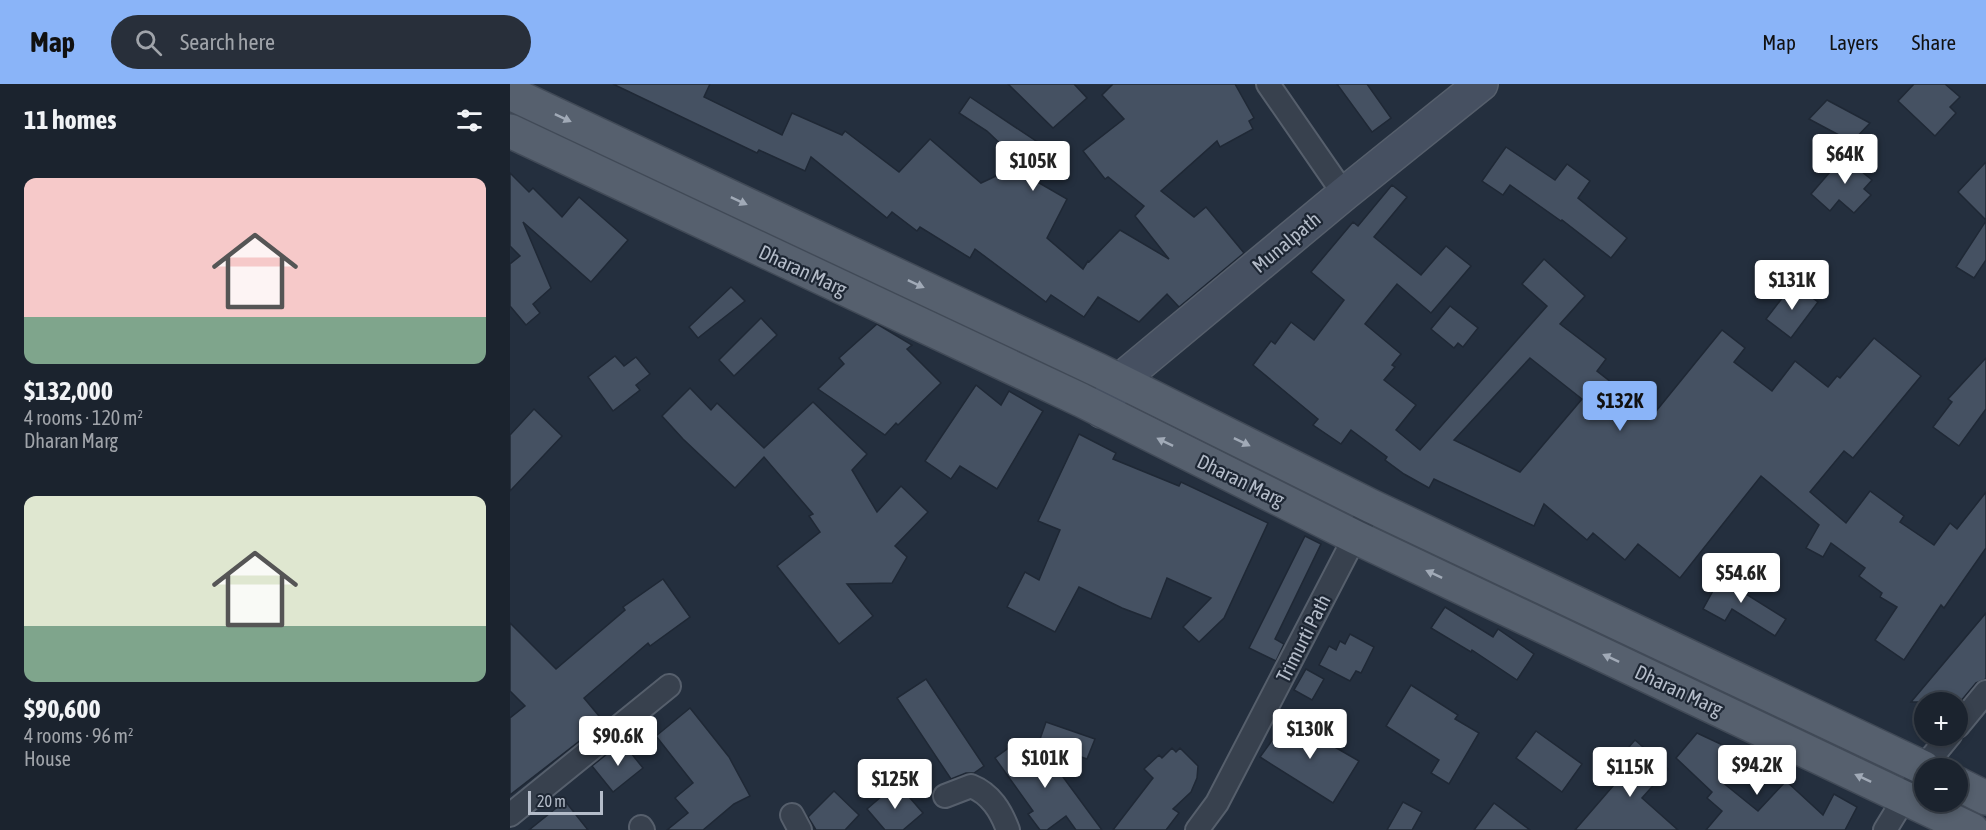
<!DOCTYPE html>
<meta charset="utf-8">
<style>
body{margin:0;font-family:"Asap Condensed",sans-serif;background:#282f3a;color:#f1f3f6;height:100vh;display:flex;flex-direction:column;font-size:22px;white-space:nowrap}
*{box-sizing:border-box;margin:0}
p{font-size:20px;color:#a0a4aa}
.icon{flex:none;width:33px;height:33px;fill:none;stroke:currentColor;stroke-width:2;stroke-linecap:round;stroke-linejoin:round}
.map{position:relative;flex:1;overflow:hidden}
.details{display:flex;flex-direction:column;background:#1b232e;width:510px}
.details>*{flex:none}
.fabs{position:absolute;left:1404px;top:608px;display:grid;gap:12px}
.fabs a{display:grid;place-items:center;width:54px;height:54px;border-radius:50%;background:#1b232e;box-shadow:0 3px 9px #0003,0 0 0 2px #39404a;font-size:30px}
.scale{position:absolute;left:18px;bottom:15px;width:75px;box-sizing:border-box;padding-left:6px;border:3px solid #b4bcc9;border-top:0;font-size:16px;line-height:21px;white-space:nowrap;color:#b4bcc9;-webkit-text-stroke:4px #1d2633;paint-order:stroke}
.price{position:absolute;translate:-50% -51px;padding:0 14px;border-radius:6px;background:#fff;color:#222;font-size:20px;line-height:39px;filter:drop-shadow(0 2px 3px #0008)}
.price::after{content:'';position:absolute;left:50%;top:36px;width:18px;height:14px;margin-left:-9px;background:inherit;clip-path:polygon(0 0,100% 0,50% 100%)}
.price.selected{background:#8ab4f8;color:#111}
ul{padding:0;list-style:none}
li{display:grid;align-content:center;gap:12px;height:318px;padding:0 24px}
li span{display:grid;place-items:center;height:186px;border-radius:12px;color:#555}
li>.icon{margin-inline-start:auto}
span .icon{width:108px;height:108px;fill:#fffc;stroke-width:1}
li b{font-size:26px}
h2{display:flex;justify-content:space-between;align-items:center;height:72px;padding:0 24px;font-size:26px}
header{display:flex;align-items:center;gap:36px;box-sizing:border-box;height:84px;padding:0 30px;background:#8ab4f8;color:#111}
header strong{font-size:28px}
nav{display:flex;gap:33px;margin-inline-start:auto;font-size:21px}
.search{width:420px;height:54px;background:#282f3a;display:flex;align-items:center;gap:15px;box-sizing:border-box;padding:0 21px;border-radius:33px;color:#a0a4aa;font-size:22px}
main{display:flex;flex:1;min-height:0}
.map>svg:first-child{display:block}
</style>
<header>
<strong>Map</strong>
<div class="search"><svg class="icon" aria-label="search" viewBox="0 0 24 24"><circle cx="10" cy="10" r="6"/><path d="M15 15l6 6"/></svg>Search here</div>
<nav><a>Map</a><a>Layers</a><a>Share</a></nav>
</header>
<main>
<section class="details">
<h2>11 homes<svg class="icon" aria-label="filters" viewBox="0 0 24 24"><path d="M4 7h16M4 17h16"/><circle cx="9" cy="7" r="2"/><circle cx="15" cy="17" r="2"/></svg></h2>
<ul>
<li><span style="background:linear-gradient(#f6c9c9 75%,#7fa58c 0)"><svg class="icon" aria-label="home" viewBox="0 0 24 24"><path d="M3 11l9-7 9 7M6 9v11h12V9"/></svg></span><div><b>$132,000</b><p>4 rooms · 120 m²</p><p>Dharan Marg</p></div></li>
<li><span style="background:linear-gradient(#dfe7d0 70%,#7fa58c 0)"><svg class="icon" aria-label="home" viewBox="0 0 24 24"><path d="M3 11l9-7 9 7M6 9v11h12V9"/></svg></span><div><b>$90,600</b><p>4 rooms · 96 m²</p><p>House</p></div></li>
</ul>
</section>
<div class="map">
<svg width="1476" height="746" viewBox="0 0 1476 746">
<rect width="100%" height="100%" fill="#242f3e"/>
<g fill="#455162" stroke="#1f2835" stroke-width="1.5" fill-rule="evenodd">
<polygon points="103,0 200,0 194,13 272,51 282,29 332,51 335,47 389,88 420,55 471,99 503,84 557,115 537,154 573,185 578,177 579,178 610,146 659,175 625,132 634,122 598,93 595,95 573,67 614,35 592,11 603,0 725,0 744,34 739,37 743,45 710,63 707,57 651,107 684,133 696,123 734,169 669,223 657,210 629,238 588,213 574,233 541,211 536,218 465,165 460,174 410,143 407,147 382,128 377,134 301,73 295,87 249,66 247,69"/>
<polygon points="498,0 564,0 577,14 543,44"/>
<polygon points="827,0 857,0 881,34 862,48"/>
<polygon points="1404,0 1435,0 1450,13 1440,23 1446,29 1425,52 1388,17"/>
<polygon points="460,13 538,65 518,86 477,47 449,29"/>
<polygon points="1317,16 1360,39 1342,58 1299,35"/>
<polygon points="996,63 1045,96 1057,80 1080,97 1068,114 1117,154 1101,174 1052,136 1051,137 1000,101 993,111 972,97"/>
<polygon points="1339,66 1357,82 1352,88 1362,96 1354,105 1361,111 1344,129 1329,116 1320,127 1301,110"/>
<polygon points="1476,78 1476,136 1448,108"/>
<polygon points="0,89 19,108 23,104 52,133 69,113 118,156 81,198 13,138 41,204 23,220 30,229 16,241 0,222 0,180 10,172 0,162"/>
<path d="M882 101 897 113 864 153 911 191 936 162 961 182 921 229 887 200 855 240 891 270 882 281 885 283 874 296 906 321 886 346 910 366 1037 222 1012 200 1034 175 1075 212 1050 240 1096 275 1087 287 1143 331 1212 246 1235 264 1224 278 1262 307 1285 277 1318 303 1327 292 1330 294 1364 254 1411 292 1343 374 1334 367 1300 408 1336 439 1360 407 1394 432 1390 438 1424 461 1440 439 1447 445 1476 408V464L1434 524 1431 521 1394 576 1365 556 1387 523 1370 513 1372 509 1349 492 1355 484 1321 459 1313 473 1296 464 1309 441 1251 392 1170 494 1128 460 1115 476 1083 449 1077 456 1034 420 1024 442 924 395 919 404 894 390 875 376 877 373 841 346 831 360 803 341 808 335 743 281 761 257 765 260 781 238 804 256 834 216 801 188 843 138 848 142ZM1020 274 1072 315 1010 388 944 356Z"/>
<polygon points="1476,137 1476,176 1464,194 1446,183"/>
<polygon points="1283,200 1308,218 1281,254 1256,235"/>
<polygon points="221,203 235,217 188,254 179,243"/>
<polygon points="940,222 968,244 953,263 948,259 944,264 921,245"/>
<polygon points="251,234 267,251 224,292 209,276"/>
<polygon points="367,240 402,261 397,265 431,299 388,341 386,339 375,351 308,305 334,280 329,274"/>
<polygon points="105,272 114,282 126,273 140,290 126,301 130,306 103,327 78,293"/>
<polygon points="1476,274 1476,325 1449,362 1423,343 1442,318 1438,315"/>
<polygon points="466,301 491,321 499,307 533,327 487,405 450,382 441,395 415,377"/>
<polygon points="180,304 201,326 207,319 254,364 303,318 357,370 342,386 367,428 391,402 418,428 385,462 397,473 382,499 337,500 363,532 329,560 267,482 310,448 299,432 303,430 254,373 225,404 173,355 152,332"/>
<polygon points="24,325 52,352 0,407 0,351"/>
<polygon points="569,350 606,369 603,375 669,402 671,398 758,439 714,534 689,558 673,543 701,514 657,494 641,535 612,524 569,503 545,548 497,523 515,488 529,496 550,446 528,437"/>
<polygon points="795,452 811,460 765,555 774,560 766,577 739,564"/>
<polygon points="1215,485 1237,496 1231,507 1276,535 1265,552 1222,525 1215,537 1193,525"/>
<polygon points="153,495 180,533 140,562 138,559 74,614 94,638 0,711 0,634 15,622 0,607 0,539 46,585 115,526 113,523"/>
<polygon points="935,523 983,553 988,545 1024,570 1007,596 962,566 961,568 921,544"/>
<polygon points="1476,529 1476,595 1466,599 1450,618 1401,618"/>
<polygon points="840,550 864,563 851,589 846,587 840,597 809,581 819,562 826,566 830,557 835,560"/>
<polygon points="796,585 814,595 802,616 784,606"/>
<polygon points="416,595 474,682 464,689 456,689 441,695 387,614"/>
<polygon points="901,601 948,631 945,635 969,649 939,700 921,689 929,676 876,642"/>
<polygon points="180,624 219,673 240,712 224,720 193,746 157,746 178,729 165,714 183,699 146,652"/>
<polygon points="780,632 823,662 849,677 823,719 750,673"/>
<polygon points="536,638 585,655 577,675 529,658"/>
<polygon points="1026,647 1072,680 1052,708 1006,674"/>
<polygon points="1187,649 1234,671 1212,698 1248,727 1276,697 1313,731 1324,710 1347,723 1335,746 1196,746 1212,727 1197,714 1202,708 1166,674"/>
<polygon points="1125,656 1158,685 1132,714 1168,746 1065,746 1122,680 1112,671"/>
<polygon points="508,657 522,677 528,659 592,746 566,746 556,732 537,746 530,746 518,730 523,727 485,674"/>
<polygon points="112,658 133,684 103,708 82,682"/>
<polygon points="662,664 666,668 670,664 688,682 687,694 681,708 663,725 669,729 656,746 603,746 643,694 634,685 649,671 652,674"/>
<polygon points="387,699 413,729 393,746 375,746 357,725"/>
<polygon points="324,707 349,731 335,746 306,746 298,733"/>
<polygon points="55,717 78,746 19,746"/>
<polygon points="893,718 912,728 902,746 877,746"/>
<polygon points="984,719 1020,746 964,746"/>
</g>
<g fill="none" stroke-linecap="round" stroke-linejoin="round">
<g stroke="#565f6c" stroke-width="26">
<g id="street">
<polyline points="758,0 834,110"/>
<polyline points="1448,642 1476,608"/>
<path d="M435 712 461 702C481 710 491 727 498 746"/>
<polyline points="0,731 159,602"/>
<polyline points="282,731 290,746"/>
<polyline points="131,743 133,746"/>
<polyline points="687,746 707,719 861,422"/>
<polyline points="1375,746 1413,684 1440,651"/>
</g>
</g>
<g stroke="#565f6c" stroke-width="36">
<polyline id="secondary" points="592,327 609,297 834,110 971,0"/>
</g>
<g stroke="#414a57" stroke-width="36">
<g id="primary">
<polyline points="0,9 588,286 861,422 1414,684"/>
<polyline points="0,47 571,316 845,453 1462,746"/>
<polyline points="1448,700 1476,714"/>
</g>
</g>
<use href="#street" stroke="#38414e" stroke-width="22"/>
<use href="#secondary" stroke="#465061" stroke-width="33"/>
<use href="#primary" stroke="#56606e" stroke-width="33"/>
</g>
<defs><path id="oneway-solid" d="M-6-.8H1V-3.2L6.5 0L1 3.2V.8H-6Z" transform="scale(1.5)"/></defs>
<g fill="#a1aab7">
<use href="#oneway-solid" transform="translate(53 34) rotate(25)"/>
<use href="#oneway-solid" transform="translate(229 117) rotate(25)"/>
<use href="#oneway-solid" transform="translate(406 200) rotate(25)"/>
<use href="#oneway-solid" transform="translate(655 358) rotate(-154)"/>
<use href="#oneway-solid" transform="translate(732 358) rotate(26)"/>
<use href="#oneway-solid" transform="translate(924 490) rotate(-155)"/>
<use href="#oneway-solid" transform="translate(1101 574) rotate(-155)"/>
<use href="#oneway-solid" transform="translate(1353 694) rotate(-155)"/>
</g>
<g text-anchor="middle" dominant-baseline="central" stroke-width="4.5" stroke-linejoin="round" paint-order="stroke">
<g font-size="20" fill="#b4bcc9" stroke="#1d2633">
<text transform="translate(776 158) rotate(-40)">Munalpath</text>
<text transform="translate(293 186) rotate(25)">Dharan Marg</text>
<text transform="translate(731 396) rotate(26)">Dharan Marg</text>
<text transform="translate(793 554) rotate(-63)">Trimurti Path</text>
<text transform="translate(1169 606) rotate(25)">Dharan Marg</text>
</g>
</g>
</svg>
<div class="fabs">
<a>+</a>
<a>−</a>
</div>
<div class="scale">20 m</div>
<b class="price" style="left:1335px;top:101px">$64K</b>
<b class="price" style="left:523px;top:108px">$105K</b>
<b class="price" style="left:1282px;top:227px">$131K</b>
<b class="price selected" style="left:1110px;top:348px">$132K</b>
<b class="price" style="left:1231px;top:520px">$54.6K</b>
<b class="price" style="left:800px;top:676px">$130K</b>
<b class="price" style="left:108px;top:683px">$90.6K</b>
<b class="price" style="left:535px;top:705px">$101K</b>
<b class="price" style="left:1247px;top:712px">$94.2K</b>
<b class="price" style="left:1120px;top:714px">$115K</b>
<b class="price" style="left:385px;top:726px">$125K</b>
</div>
</main>
